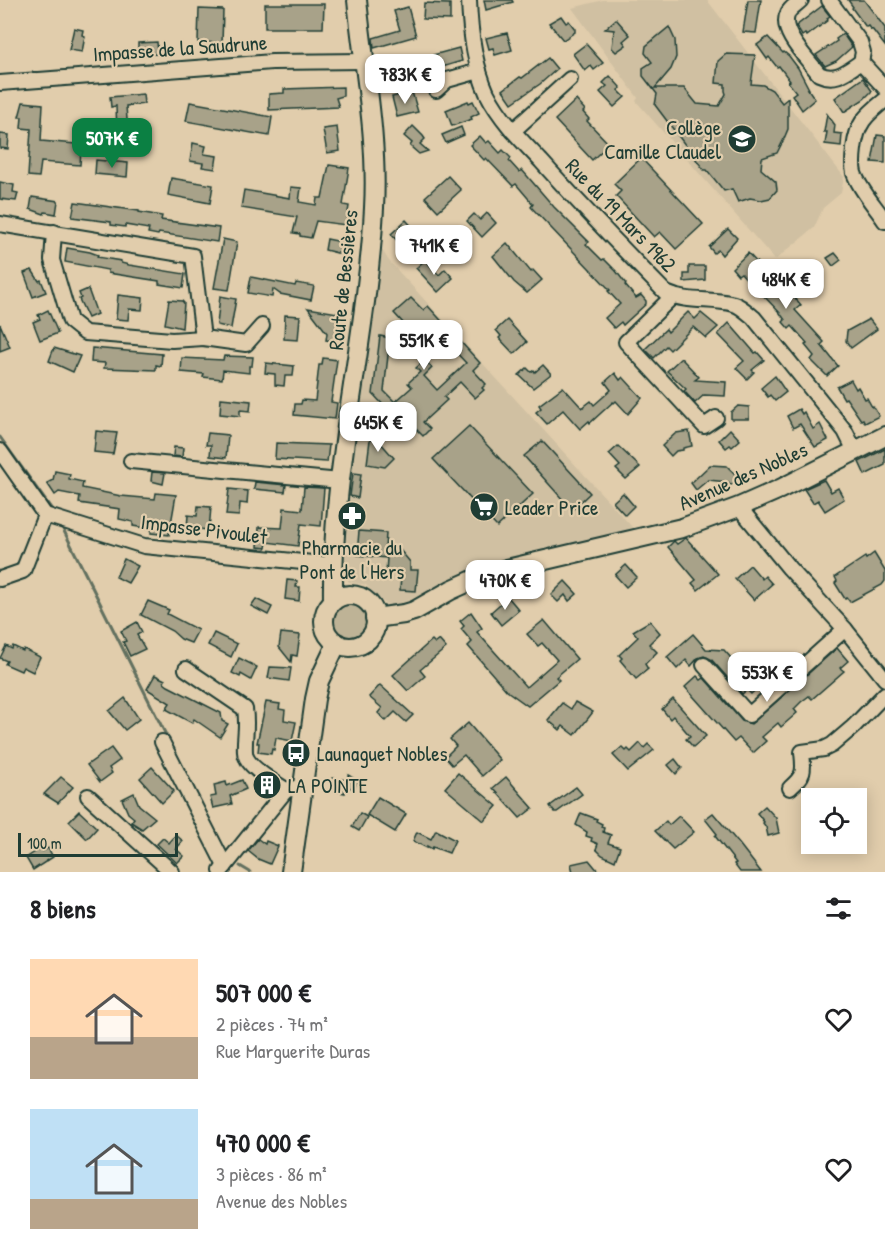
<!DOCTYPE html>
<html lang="fr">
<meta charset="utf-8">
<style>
body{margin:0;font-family:"Patrick Hand",sans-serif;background:#f6f6f6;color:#202124;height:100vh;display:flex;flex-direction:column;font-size:22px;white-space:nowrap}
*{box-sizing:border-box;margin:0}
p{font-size:20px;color:#757577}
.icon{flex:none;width:33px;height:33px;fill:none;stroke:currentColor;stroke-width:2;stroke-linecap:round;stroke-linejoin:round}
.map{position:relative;height:872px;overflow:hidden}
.sheet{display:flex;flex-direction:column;background:#fff;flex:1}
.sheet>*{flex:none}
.controls{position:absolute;left:801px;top:788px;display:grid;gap:12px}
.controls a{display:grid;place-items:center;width:66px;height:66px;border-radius:0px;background:#fff;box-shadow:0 3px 15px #0003;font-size:30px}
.scale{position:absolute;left:18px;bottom:15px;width:160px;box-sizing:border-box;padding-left:6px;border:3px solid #1f3d34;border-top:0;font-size:16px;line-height:21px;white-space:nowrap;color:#1f3d34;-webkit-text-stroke:4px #e1cdac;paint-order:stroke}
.price{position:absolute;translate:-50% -51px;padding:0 14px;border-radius:12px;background:#fff;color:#222;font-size:20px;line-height:39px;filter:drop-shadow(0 2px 3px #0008)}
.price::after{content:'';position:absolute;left:50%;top:36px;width:18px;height:14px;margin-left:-9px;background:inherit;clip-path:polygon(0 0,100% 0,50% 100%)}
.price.active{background:#0b8043;color:#fff}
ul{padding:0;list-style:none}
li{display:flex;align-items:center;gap:18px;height:150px;padding:0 30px}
li span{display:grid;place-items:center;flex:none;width:168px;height:120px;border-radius:0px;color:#555}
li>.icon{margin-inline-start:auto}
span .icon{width:72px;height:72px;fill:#fffc;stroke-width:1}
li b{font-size:26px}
h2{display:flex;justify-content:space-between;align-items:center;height:72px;padding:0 30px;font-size:26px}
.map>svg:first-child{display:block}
</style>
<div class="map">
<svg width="885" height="872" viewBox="0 0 885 872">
<rect width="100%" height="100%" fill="#e1cdac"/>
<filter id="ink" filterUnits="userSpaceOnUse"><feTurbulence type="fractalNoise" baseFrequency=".0167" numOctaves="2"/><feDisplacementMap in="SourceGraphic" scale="12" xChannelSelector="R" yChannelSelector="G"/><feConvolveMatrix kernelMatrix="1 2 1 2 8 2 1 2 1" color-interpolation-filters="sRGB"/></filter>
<g filter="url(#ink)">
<g fill="#d0c0a2">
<polygon points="603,0 707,0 844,177 841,193 823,208 814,228 775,260 636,101 638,98 572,8"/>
<polygon points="379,245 389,261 632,527 622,532 458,578 393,607 384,603 366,585 349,582 342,572 345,481"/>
</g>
<circle fill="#beb396" stroke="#6e7865" stroke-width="1.5" cx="349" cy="622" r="19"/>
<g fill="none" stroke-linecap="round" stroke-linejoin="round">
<g stroke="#626f5e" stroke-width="3">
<polyline points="0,437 53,511"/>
<polyline points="62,527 168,739"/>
<polyline points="240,866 250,872"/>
</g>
</g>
<g fill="#a8a289" stroke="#1f3d34" stroke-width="1.5">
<polygon points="484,0 512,0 513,2 486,10"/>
<polygon points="748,0 761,0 756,33 743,32"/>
<polygon points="848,0 864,0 885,28 885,46 872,29 871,30 868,26 866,27 852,8 853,7"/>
<polygon points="424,3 450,4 450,20 423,19"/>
<polygon points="265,4 324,4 323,28 265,28"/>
<polygon points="822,6 830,16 827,18 828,20 807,36 805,34 802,36 796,26"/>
<polygon points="408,7 416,36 374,48 373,38 400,30 394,11"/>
<polygon points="199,9 223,10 222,43 198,42"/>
<polygon points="561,16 566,23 569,21 575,29 575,32 563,40 549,23"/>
<polygon points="616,19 630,35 623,41 626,45 616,52 612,48 614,30 605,29"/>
<polygon points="669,27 675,40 676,57 671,69 655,88 684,88 697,104 719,106 726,94 725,91 725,84 716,83 718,61 726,54 755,55 751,84 763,85 772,90 782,103 788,98 788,129 783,141 777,153 762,158 761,169 776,182 777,190 770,198 761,200 750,198 738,202 732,189 724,191 707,170 704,170 655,105 657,94 643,76 643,68 652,62 645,53 646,46"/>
<polygon points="74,28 83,30 82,35 85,36 82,52 69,50"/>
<polygon points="507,33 512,50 495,55 493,48 489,49 486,38"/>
<polygon points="843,34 852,47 836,61 825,66 816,55 837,41 836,39"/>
<polygon points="768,37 783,53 784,52 789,56 798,68 809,89 808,89 815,99 802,110 792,95 796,92 788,82 790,81 779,66 777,67 769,57 767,59 757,45"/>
<polygon points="157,42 158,54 138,55 138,43"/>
<polygon points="586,44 603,63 594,70 591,66 585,71 573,54"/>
<polygon points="459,48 462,61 442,67 441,65 436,66 433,55"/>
<polygon points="548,58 557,69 540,84 512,103 503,90 520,77 522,78"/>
<polygon points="414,60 416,69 412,70 413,76 395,79 391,67"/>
<polygon points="610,76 621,88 618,90 625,97 614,107 600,92 607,86 603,83"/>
<polygon points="863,78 872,91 864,99 844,112 835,98"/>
<polygon points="343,87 343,96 336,98 339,107 269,110 269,94 284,93 284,89"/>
<polygon points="412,92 418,112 397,117 392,97"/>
<polygon points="143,94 144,104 126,106 128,133 147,135 145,147 99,144 100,131 117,133 116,106 111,107 110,97"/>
<polygon points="576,100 585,110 583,112 589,119 587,121 609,144 592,160 555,120"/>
<polygon points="468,101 469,103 473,101 479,113 471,117 472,119 452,126 446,110"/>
<polygon points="23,102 43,104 41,141 76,144 77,139 87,140 85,151 81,150 80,165 41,162 39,177 28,176 31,129 21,128 22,117 19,117"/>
<polygon points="190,102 272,117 269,136 186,121"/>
<polygon points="827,114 835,125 834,133 842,134 841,146 825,144 827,132 824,132"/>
<polygon points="413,126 423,136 425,139 420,144 428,151 419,154 410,146 412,143 404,136"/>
<polygon points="337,127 340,151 327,153 323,129"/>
<polygon points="461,127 464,135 446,143 442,135"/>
<polygon points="0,134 9,135 8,149 0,148"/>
<polygon points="877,135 885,136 885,163 872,162"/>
<polygon points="480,136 486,143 489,141 500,153 503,150 511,158 509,161 519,172 522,170 554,207 589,242 586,244 602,260 604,259 616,271 626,284 625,285 636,298 641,295 646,301 646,304 623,325 621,322 614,328 605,318 620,304 608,291 610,290 531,207 533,204 516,184 513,186 486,158 484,160 470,145"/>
<polygon points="193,143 206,146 204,154 217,156 215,169 202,167 203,163 190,161"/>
<polygon points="641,158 703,224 676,249 660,232 654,237 616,196 621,191 614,184"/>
<polygon points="96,160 128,163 127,177 95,174"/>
<polygon points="329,165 349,168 343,205 349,206 346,225 316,221 311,238 300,236 300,234 293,233 297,217 241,208 244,190 290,198 291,187 301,188 299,202 316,205 317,198 322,198"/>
<polygon points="448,176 461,190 438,211 425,197"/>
<polygon points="171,178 213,185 210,203 168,195"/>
<polygon points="0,182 14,185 13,192 18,193 16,201 0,199"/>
<polygon points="32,197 58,201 56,214 45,212 44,214 30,209"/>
<polygon points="75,202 139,211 139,212 162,216 161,220 219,228 217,242 159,233 158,235 148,233 149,229 125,225 125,227 111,225 111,222 72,217"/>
<polygon points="487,213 496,223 482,237 467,221 474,214 480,220"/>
<polygon points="406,220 424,240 424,244 411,256 391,234"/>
<polygon points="728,229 737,238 722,255 718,250 714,253 709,247"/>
<polygon points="223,239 237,242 229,290 214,288"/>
<polygon points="327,239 342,242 341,254 325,250"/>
<polygon points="507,243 531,272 533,270 542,280 527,293 514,282 493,256"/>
<polygon points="67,248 90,252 98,255 97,257 121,261 121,263 129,265 185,274 183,288 159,284 159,281 108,273 108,270 65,262"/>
<polygon points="748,253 787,295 790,292 801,305 795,310 824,342 821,345 838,366 827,376 811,360 814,356 805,345 807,343 792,326 789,329 783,322 785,320 780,313 762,294 761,295 741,273 738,275 732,268"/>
<polygon points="835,253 841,260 833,266 827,258"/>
<polygon points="425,260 439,275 445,269 453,278 438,292 416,268"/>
<polygon points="689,266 705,266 705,280 684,282 684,274 689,274"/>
<polygon points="32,270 39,281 41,280 46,292 33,297 24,273"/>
<polygon points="251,277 295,286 296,283 314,286 311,300 280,294 273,289 272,297 248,293"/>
<polygon points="88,289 97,314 88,318 79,299 81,298 79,293"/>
<polygon points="118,295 143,298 142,310 129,309 128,320 116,319"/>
<polygon points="220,296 236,299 231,328 217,325"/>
<polygon points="411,298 423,310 428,306 480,363 473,370 486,384 482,388 484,390 475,398 460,382 444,397 447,400 423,422 430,429 423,436 416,429 406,438 383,413 387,409 373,394 380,336 390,338 384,391 395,402 412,387 408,383 420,372 416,368 425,360 432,368 424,376 437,390 466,363 449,345 435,358 394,313"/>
<polygon points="169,300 182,301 184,303 182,328 165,324"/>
<polygon points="308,308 344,314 340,342 326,340 327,333"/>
<polygon points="48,310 58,333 40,340 33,322 40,319 38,315"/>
<polygon points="688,312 695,319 701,313 718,327 706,338 693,327 670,350 666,346 654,358 645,349 666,329 668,332"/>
<polygon points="285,315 300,316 298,340 284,339"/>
<polygon points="869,319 877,329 851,348 846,341 847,331"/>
<polygon points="507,320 527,342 514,354 499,338 501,336 496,330"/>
<polygon points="729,323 755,353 757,352 764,360 752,370 754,372 747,379 736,368 744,361 718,334"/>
<polygon points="0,324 10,347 0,351"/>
<polygon points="54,348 80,356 73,372 49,361"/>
<polygon points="92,348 162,354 161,366 156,365 156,370 104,368 105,363 91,362"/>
<polygon points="224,356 253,357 252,366 249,366 249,373 223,370 222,379 203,377 204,374 181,372 182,358 223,360"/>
<polygon points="323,358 337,360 331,402 337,403 335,419 294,415 295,404 301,404 302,400 315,401 319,365 322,365"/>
<polygon points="681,358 699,377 695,380 726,382 725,396 704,395 695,403 684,391 686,389 667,371"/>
<polygon points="266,363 294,366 293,376 285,376 284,386 275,385 275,374 265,373"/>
<polygon points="543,365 551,374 533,388 519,375 527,368 531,372 534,370 535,372"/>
<polygon points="615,373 620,380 623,377 642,398 628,414 616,401 614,403 613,402 590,423 589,421 580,429 563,410 547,424 536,412 541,408 539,405 563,387 582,408 591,401 594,405 611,390 605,382"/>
<polygon points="775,376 786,392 775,401 770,395 768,397 761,388"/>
<polygon points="851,380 856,389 858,387 865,399 867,398 872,407 873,406 879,416 865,423 863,419 861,420 846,398 844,399 837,387"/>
<polygon points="221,398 251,401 250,411 240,410 240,416 220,414"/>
<polygon points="738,406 749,407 749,419 731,419 731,412"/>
<polygon points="799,409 802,414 804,412 813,429 820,424 828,440 815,447 800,424 793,428 787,416"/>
<polygon points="469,426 533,494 497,527 433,459"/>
<polygon points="730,429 740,440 732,447 730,445 726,448 719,440"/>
<polygon points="96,431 117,433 113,454 94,452"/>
<polygon points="689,431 692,446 683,448 683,450 676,451 671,456 662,446 676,433"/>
<polygon points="371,432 394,458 385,467 367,464"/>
<polygon points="208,433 228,435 226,458 210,456 211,445 206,445"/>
<polygon points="542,441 590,493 572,510 524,456"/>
<polygon points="276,443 329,445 327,462 275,459"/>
<polygon points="618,446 640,467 626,479 616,469 620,466 609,454"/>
<polygon points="174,447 183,448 182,457 173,456"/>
<polygon points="885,449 885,465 865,475 859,462"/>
<polygon points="710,465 727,466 739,478 731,485 728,482 708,480 696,490 691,483"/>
<polygon points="55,471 70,474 69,479 83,482 82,488 121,496 155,499 156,493 176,495 169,535 151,533 151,529 133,526 133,522 119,519 120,509 79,503 80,496 59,492 55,495 47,483 53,480"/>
<polygon points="152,472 165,473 163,484 151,481"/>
<polygon points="353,473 361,474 358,498 350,496"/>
<polygon points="824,480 831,492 838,488 844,499 825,511 818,500 813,503 804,489"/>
<polygon points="255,482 286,485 285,492 254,489"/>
<polygon points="304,487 324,488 321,526 301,524 298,546 267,542 266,548 258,547 259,527 282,528 284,508 302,510"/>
<polygon points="229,489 248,491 247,504 240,503 239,516 226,515"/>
<polygon points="623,493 634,506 625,515 613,502"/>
<polygon points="198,506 211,507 209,530 187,528 188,515 197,516"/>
<polygon points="359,531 386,533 385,549 400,550 410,562 410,570 418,570 416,591 400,590 401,574 386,573 387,558 357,555"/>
<polygon points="686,538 718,574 698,590 692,583 696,580 668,547 674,541 677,544"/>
<polygon points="874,553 885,571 885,581 882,585 850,602 847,598 845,599 835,583 837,581 835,577 865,557 866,559"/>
<polygon points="124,559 138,566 128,583 116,577"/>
<polygon points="626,565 637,577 626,587 615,575"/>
<polygon points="750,565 762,579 765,576 772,584 754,600 735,579"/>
<polygon points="287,580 297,581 296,587 300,587 299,601 285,599"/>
<polygon points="565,581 577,594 569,601 565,595 558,602 551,595"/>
<polygon points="508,597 519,610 501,625 491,612"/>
<polygon points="256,599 272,607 268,615 251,606"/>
<polygon points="148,601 169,610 167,614 198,630 191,643 181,639 172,631 141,615"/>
<polygon points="471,612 482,628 477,632 526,687 557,660 542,643 538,646 527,634 544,620 577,659 556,677 559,680 528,706 507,691 468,646 472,642 461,629 464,626 460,621"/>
<polygon points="650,621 660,633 649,644 657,652 645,664 648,669 636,679 620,660 622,658 619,655 638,637 633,631"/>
<polygon points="137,622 142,632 137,635 145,649 130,656 123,642 126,641 121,631"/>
<polygon points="214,633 237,644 231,657 208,645"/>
<polygon points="281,633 300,635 297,656 292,655 291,662 279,647"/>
<polygon points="693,634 706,649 724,650 740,668 743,664 762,684 751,694 747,690 742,694 711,659 704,656 698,658 691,666 686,660 677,669 667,657"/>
<polygon points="432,640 435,643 439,640 446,648 420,670 425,676 408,691 393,675"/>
<polygon points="6,646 12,649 13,646 23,651 24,649 40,657 33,672 23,667 21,671 5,664 7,661 0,658"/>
<polygon points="837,648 848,661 840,668 844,671 812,699 809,696 801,702 794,709 797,713 781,727 778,723 762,737 766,741 753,753 739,738 734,742 685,687 697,676 701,680 704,678 742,721 751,724"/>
<polygon points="239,658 257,667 251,680 241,674 240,677 232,673"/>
<polygon points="270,667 291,668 289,681 268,678"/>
<polygon points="155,675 165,680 164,683 168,686 221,713 222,721 228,724 220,737 194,719 192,723 166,709 170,703 147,689"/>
<polygon points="380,685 413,715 406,722 395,712 386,721 378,713 382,708 369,697"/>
<polygon points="125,698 139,719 125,730 109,711"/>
<polygon points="673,699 706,736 693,747 686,739 690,736 673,716 670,719 662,709"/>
<polygon points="266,702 280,704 279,709 285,710 284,720 296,722 292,741 276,738 274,750 272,749 271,754 258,752 259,743 257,743"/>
<polygon points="575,702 593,712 575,735 563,726 560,730 548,720 562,703 571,709"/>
<polygon points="468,723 500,760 482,776 464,755 452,765 445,757 456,746 450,739"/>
<polygon points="640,743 644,748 648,744 654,750 628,771 613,755 622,747 626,751 628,749 631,752"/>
<polygon points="111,748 120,760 109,768 112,773 100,782 87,765"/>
<polygon points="675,759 682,768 676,774 668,765"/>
<polygon points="152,767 174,791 162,803 140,778"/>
<polygon points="458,773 497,806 484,821 445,788"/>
<polygon points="348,775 358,781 354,789 346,786 345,793 330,790 332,778 347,780"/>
<polygon points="61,777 73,787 58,803 44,794"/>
<polygon points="506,777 533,808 520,818 493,788"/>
<polygon points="242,780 246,789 230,796 232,804 213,808 210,797 216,796 214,785 226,782 227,786"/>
<polygon points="576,787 582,794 557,812 554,812 550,806"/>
<polygon points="134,793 139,805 155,818 142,829 131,822 134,818 128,813 122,799"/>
<polygon points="378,797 406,814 395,832 367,815"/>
<polygon points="765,806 776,818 779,833 768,836 766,827 763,823 764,822 757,813"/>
<polygon points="79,811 97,828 87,839 69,821"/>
<polygon points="360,813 367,817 359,831 352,827"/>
<polygon points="581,813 597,819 596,821 602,824 601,827 604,828 603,832 611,835 608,843 620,847 615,861 602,855 596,849 598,844 591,841 592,838 586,836 587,832 576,825"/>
<polygon points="713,813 740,845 761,872 740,872 734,864 736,863 715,836 717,834 705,819"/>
<polygon points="679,816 694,832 673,849 655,831 666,821 669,825"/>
<polygon points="436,830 455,840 449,853 433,847 432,849 427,846 427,848 413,841 417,832 431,839"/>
<polygon points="176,835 183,841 176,849 184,856 177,863 157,844 163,838 169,843"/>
<polygon points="258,839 265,844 266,841 278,846 270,864 258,859 248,851"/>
<polygon points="41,848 43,851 48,848 53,857 33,870 26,858"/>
<polygon points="589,860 599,872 573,872 571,864"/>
</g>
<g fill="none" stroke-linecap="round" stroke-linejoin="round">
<g stroke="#1f3d34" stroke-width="18">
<g id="street">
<path d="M469 0C470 31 474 64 487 93 500 119 521 140 541 161 581 206 624 250 666 293 687 303 712 298 734 304 741 306 748 313 754 318L845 431 855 451"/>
<path d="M801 0C797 4 790 8 788 13 778 31 808 59 819 74 836 82 847 71 861 62"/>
<polyline points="829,0 860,42 863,52 861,62"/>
<polyline points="861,62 885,88"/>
<polyline points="0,83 272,62 364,61"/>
<polyline points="436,90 447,80 479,71"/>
<path d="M885 100C865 116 857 123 854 149 853 157 852 165 854 173 860 190 875 206 885 221"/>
<polyline points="513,131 570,79"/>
<polyline points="0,224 193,256 203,338 246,344 262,326"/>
<polyline points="54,232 52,260 70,321 85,333 172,340 203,338"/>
<polyline points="673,296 626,342 704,426 716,418"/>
<polyline points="0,451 45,515 144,546 332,565"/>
<polyline points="131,461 340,481"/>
<polyline points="0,579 23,571 45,515"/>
<polyline points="845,629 885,679"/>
<polyline points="704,665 749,715 845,629 789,568 739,507"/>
<path d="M186 669 245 709C248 727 244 736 245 752 245 766 274 782 286 790L302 787"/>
<polyline points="162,742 225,866"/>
<path d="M790 788C805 775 804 771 802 752L824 749 832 745 853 727 885 694"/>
<polyline points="88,796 172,872"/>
<polyline points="221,871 286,790"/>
</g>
</g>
<g stroke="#1f3d34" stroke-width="22">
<g id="secondary">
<circle cx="350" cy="621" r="26"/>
<path d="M333 601C331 469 367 340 374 208 378 139 364 69 357 0"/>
<polyline points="375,618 404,614 414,611 451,590 473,580 507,569 682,528 739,507 780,489 885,436"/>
<polyline points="291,872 315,699 319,681 337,643"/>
</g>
</g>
<use href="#street" stroke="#e1cdac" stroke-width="14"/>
<use href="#secondary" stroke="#e1cdac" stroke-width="18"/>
</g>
</g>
<defs>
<g id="school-disc" transform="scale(1.5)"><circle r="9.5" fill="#1f3d34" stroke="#e1cdac"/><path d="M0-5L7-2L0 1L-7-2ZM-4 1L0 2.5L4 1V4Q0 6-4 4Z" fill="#fff"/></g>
<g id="supermarket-disc" transform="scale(1.5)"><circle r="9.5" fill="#1f3d34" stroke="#e1cdac"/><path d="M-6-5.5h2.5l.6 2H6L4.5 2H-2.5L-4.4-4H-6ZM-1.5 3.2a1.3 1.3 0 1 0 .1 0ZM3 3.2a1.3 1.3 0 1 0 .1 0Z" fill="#fff"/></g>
<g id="pharmacy-disc" transform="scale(1.5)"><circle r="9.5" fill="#1f3d34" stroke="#e1cdac"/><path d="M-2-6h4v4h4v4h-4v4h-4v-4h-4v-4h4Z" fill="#fff"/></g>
<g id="bus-disc" transform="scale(1.5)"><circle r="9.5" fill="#1f3d34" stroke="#e1cdac"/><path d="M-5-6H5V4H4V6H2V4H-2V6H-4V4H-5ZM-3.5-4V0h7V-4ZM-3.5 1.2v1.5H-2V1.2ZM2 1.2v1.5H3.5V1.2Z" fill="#fff"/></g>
<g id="building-disc" transform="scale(1.5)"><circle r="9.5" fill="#1f3d34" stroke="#e1cdac"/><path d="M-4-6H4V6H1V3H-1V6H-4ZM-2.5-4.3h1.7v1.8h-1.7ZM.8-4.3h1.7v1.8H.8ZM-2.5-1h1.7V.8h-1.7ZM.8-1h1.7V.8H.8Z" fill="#fff"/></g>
</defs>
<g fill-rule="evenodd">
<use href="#school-disc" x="742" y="139"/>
<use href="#supermarket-disc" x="484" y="507"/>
<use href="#pharmacy-disc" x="352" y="516"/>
<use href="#bus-disc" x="296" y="753"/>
<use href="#building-disc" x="267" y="785"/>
</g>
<g text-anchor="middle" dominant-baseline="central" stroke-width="4.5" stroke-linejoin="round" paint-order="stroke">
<g font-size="21" fill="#1f3d34" stroke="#e1cdac">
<text transform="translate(180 48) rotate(-4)">Impasse de la Saudrune</text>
<text transform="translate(621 215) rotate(46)">Rue du 19 Mars 1962</text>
<text transform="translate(343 280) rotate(-84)">Route de Bessières</text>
<text transform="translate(743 476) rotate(-24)">Avenue des Nobles</text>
<text transform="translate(204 529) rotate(7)">Impasse Pivoulet</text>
</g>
<g font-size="21" fill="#1f3d34" stroke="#e1cdac" text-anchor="start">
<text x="721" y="127" text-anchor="end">Collège<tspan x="721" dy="24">Camille Claudel</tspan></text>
<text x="505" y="507">Leader Price</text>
<text x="352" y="547" text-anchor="middle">Pharmacie du<tspan x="352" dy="24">Pont de l'Hers</tspan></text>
<text x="317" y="753">Launaguet Nobles</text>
<text x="288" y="785">LA POINTE</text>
</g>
</g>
</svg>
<div class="controls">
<a><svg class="icon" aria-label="locate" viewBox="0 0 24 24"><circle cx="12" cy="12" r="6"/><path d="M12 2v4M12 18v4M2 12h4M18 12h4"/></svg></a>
</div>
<div class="scale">100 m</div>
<b class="price" style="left:405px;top:105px">783K €</b>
<b class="price active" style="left:112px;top:169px">507K €</b>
<b class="price" style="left:434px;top:276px">741K €</b>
<b class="price" style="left:786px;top:310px">484K €</b>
<b class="price" style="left:424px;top:371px">551K €</b>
<b class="price" style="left:378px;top:453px">645K €</b>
<b class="price" style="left:505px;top:611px">470K €</b>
<b class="price" style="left:767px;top:703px">553K €</b>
</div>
<section class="sheet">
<h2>8 biens<svg class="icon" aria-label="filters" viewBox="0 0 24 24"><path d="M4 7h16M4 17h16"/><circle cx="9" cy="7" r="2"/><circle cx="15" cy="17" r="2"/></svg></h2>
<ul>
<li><span style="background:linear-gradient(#ffd9b3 65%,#b9a48a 0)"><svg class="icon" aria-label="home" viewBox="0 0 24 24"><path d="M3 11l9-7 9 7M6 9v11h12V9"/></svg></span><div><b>507 000 €</b><p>2 pièces · 74 m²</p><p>Rue Marguerite Duras</p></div><svg class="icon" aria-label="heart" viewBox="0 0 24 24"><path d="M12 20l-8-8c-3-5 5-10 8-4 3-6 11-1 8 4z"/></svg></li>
<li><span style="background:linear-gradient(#bfe0f5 75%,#b9a48a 0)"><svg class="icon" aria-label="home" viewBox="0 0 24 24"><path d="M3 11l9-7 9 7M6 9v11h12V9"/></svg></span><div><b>470 000 €</b><p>3 pièces · 86 m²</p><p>Avenue des Nobles</p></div><svg class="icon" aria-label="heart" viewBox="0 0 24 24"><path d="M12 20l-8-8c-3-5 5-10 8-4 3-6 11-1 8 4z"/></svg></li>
</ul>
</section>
